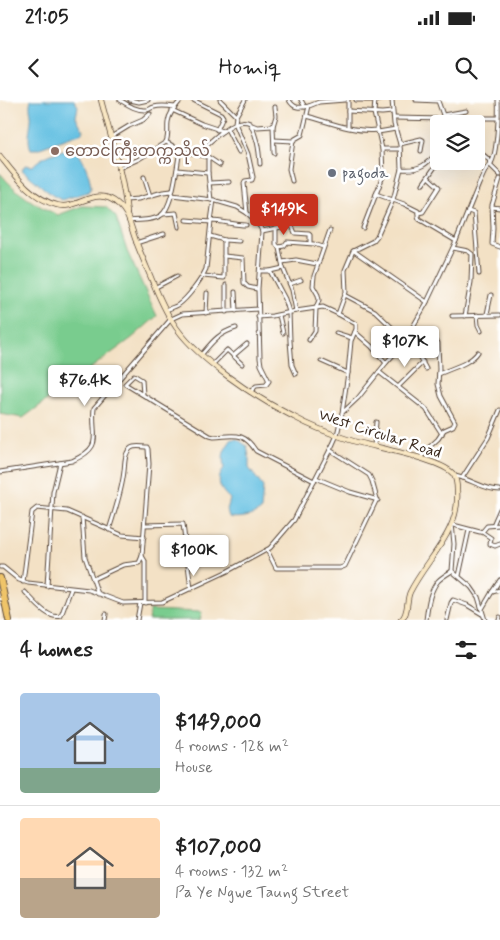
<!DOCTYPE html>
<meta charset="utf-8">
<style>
body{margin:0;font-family:Mynerve,"Noto Sans Myanmar",sans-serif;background:#f2f2f2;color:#222;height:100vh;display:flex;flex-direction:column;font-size:19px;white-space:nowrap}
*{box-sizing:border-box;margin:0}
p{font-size:16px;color:#767676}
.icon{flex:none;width:28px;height:28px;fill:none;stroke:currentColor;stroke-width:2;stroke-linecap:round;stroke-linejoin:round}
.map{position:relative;height:520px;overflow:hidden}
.sheet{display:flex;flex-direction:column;background:#fff;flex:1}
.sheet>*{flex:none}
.tools{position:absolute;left:430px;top:15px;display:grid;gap:10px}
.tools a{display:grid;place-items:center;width:55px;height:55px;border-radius:5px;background:#fff;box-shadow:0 5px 20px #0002;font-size:25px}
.price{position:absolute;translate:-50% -42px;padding:0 11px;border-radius:5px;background:#fff;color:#222;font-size:16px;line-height:32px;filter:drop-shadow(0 1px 2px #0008)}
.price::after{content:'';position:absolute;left:50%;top:30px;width:15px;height:11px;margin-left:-8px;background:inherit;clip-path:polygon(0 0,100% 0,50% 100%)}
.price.current{background:#c8321e;color:#fff}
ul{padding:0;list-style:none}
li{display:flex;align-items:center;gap:15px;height:125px;padding:0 20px}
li+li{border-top:1px solid #e0e0e0}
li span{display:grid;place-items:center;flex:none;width:140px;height:100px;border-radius:5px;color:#555}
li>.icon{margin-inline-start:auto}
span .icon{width:60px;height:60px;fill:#fffc;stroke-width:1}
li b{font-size:21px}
h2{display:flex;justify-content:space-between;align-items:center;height:60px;padding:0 20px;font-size:21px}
.status{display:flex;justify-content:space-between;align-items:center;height:35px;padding:0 25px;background:#fff;direction:ltr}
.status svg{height:14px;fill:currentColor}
header{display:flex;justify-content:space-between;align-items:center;height:65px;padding:0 20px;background:#fff;font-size:22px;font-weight:600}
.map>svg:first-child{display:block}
</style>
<div class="status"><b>21:05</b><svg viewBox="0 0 49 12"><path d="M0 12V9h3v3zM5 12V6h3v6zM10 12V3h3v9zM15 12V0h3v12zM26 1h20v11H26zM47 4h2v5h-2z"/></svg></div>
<header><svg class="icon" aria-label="back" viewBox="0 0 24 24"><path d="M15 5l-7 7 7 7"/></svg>Homiq<svg class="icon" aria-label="search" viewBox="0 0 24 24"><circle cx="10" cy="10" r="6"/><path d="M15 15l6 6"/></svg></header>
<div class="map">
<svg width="500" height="520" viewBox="0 0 500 520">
<rect width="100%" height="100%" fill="#fff"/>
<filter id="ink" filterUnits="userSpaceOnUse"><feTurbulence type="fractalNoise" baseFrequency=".02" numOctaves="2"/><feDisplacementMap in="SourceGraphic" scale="10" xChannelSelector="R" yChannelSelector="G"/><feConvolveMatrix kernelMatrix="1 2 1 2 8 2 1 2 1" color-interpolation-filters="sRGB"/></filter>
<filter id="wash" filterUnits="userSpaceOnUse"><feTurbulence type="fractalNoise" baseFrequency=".0096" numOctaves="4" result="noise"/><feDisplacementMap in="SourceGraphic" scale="20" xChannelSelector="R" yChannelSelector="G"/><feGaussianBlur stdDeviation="1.12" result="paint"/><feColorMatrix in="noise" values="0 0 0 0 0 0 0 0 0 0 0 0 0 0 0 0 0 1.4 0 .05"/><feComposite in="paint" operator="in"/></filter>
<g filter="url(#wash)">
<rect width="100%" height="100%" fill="#f3e1c5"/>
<g fill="#79cc8e" stroke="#5a7b56">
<path d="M0 73C17 94 34 104 58 115L82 106 106 107 116 117 127 151 157 216 132 238 23 318 0 314Z"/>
<polygon points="150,510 202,512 200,520 148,520"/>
</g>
<g fill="#64c0e2" stroke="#507580">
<path d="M31 0H74L78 6 76 17 83 30 82 33 37 49H31C27 41 30 29 31 20 32 13 28 7 31 0Z"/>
<path d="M70 48 77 50C84 62 90 74 91 88L88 92 62 100 52 95 22 70 25 65 33 66C39 57 59 51 70 48Z"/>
<path d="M232 339H237L247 346 249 357V368L263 387 261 410C253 417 238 419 229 417L227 410 230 399C220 390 215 381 224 368 222 354 223 351 232 339Z"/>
</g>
</g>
<g filter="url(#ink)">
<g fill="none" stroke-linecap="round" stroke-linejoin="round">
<g stroke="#574537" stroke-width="5">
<g id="street">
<path d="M120 0C128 5 137 11 147 10 151 9 150 8 154 7 161 5 168 6 175 7"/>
<polyline points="130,0 139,2 148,0"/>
<polyline points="193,0 221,14 223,17 217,30"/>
<polyline points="220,0 236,16"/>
<polyline points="245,0 236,16 235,23 248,54 253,77 252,80 245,81 244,83 247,113"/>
<path d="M289 0C294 9 300 8 309 6"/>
<polyline points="301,0 305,7"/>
<polyline points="348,0 348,27"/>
<polyline points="356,0 379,0"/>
<polyline points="416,0 438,1 443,15 448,24"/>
<polyline points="172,10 202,24 223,31"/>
<polyline points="348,11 382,13 392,12"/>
<polyline points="443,15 466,11"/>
<path d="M307 16C328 22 356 33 377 30"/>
<polyline points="394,18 445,19"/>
<polyline points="485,18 497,18"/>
<polyline points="252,25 257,27 273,26"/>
<polyline points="227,29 239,52"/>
<polyline points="378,32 396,29"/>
<polyline points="111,37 129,26 143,20 150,14"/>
<polyline points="274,40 293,41"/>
<polyline points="166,42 180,50 208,57 220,65"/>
<polyline points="400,44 421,39 423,40 421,51"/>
<polyline points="382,49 400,49"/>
<polyline points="274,53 273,26 276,16 275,7"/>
<path d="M206 56V46C211 40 227 27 234 24 239 21 246 21 250 23 257 37 259 48 260 64"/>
<polyline points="208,57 208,73 211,100"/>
<path d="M491 63C497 55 499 12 498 0"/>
<polyline points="489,64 500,75"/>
<path d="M119 68 139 59 166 42C169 35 167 29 168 22 169 13 176 6 181 0"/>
<path d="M401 69C420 71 427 64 439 51"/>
<polyline points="177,70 208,73"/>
<polyline points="144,77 150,96"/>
<polyline points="500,79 492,105 493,128 492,144 500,147"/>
<polyline points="292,81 289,69 293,41 295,39 302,35 309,6 319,2 345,0"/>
<polyline points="210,83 229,82"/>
<polyline points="423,84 439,61"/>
<polyline points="376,94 404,104 418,111 418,116 419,119 456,141"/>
<polyline points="172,95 213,100 237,107 247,113 255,120 260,127 262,131 261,147 258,189 260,258 261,265 269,281 266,285 256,286 250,292"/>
<polyline points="126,100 138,99 163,92 172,91"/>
<polyline points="492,107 500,108"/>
<polyline points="468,111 474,113 479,174"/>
<polyline points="418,113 423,112 439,87 428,77"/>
<polyline points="163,114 176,113 179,127"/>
<polyline points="186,120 211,122"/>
<path d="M129 121C139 119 150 122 160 116 173 109 177 65 180 50"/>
<path d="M211 121C223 121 234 125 246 125"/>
<polyline points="276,128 276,144 279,148 283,168 292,190 296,211"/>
<polyline points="363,128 383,76 382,49 374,13 375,0"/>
<polyline points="262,131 291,125 292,126 295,133 309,134 310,135 310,143"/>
<polyline points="210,136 224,140 239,141"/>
<polyline points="136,143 164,134"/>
<polyline points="279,147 284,146 287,142 314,144 323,147"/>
<polyline points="453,148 468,151 472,154 471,182 465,216"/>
<polyline points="354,151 427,202"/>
<polyline points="224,156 243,158 244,183 248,187 257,189"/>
<polyline points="282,162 296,160 317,164"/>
<polyline points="260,171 270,171 285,199 289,212 290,241 292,265 296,274"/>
<polyline points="270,171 283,168"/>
<polyline points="203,176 224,178 224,140"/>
<polyline points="290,184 301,180"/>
<polyline points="156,187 177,176"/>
<polyline points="235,192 236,211"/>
<polyline points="345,195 375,211 405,240 414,247 426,269"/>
<path d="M166 210C170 208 175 207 178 205 188 198 201 180 206 169L211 121 214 100"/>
<polyline points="226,212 226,185"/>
<polyline points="206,213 207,193"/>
<polyline points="338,214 346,192 345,170 353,151 373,141 377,136 393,100 401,69 400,44 394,24 392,0"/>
<polyline points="487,214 491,195"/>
<polyline points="279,215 283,233"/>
<polyline points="477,215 478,225 481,231"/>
<polyline points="452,216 500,215"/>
<polyline points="258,217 272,216 296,211 323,207 338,214 356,224 356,229 351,241 348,273 342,313"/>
<polyline points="412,228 438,243 439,269 438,284 441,296 455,322 453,326 444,330 438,339 424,352 421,358"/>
<polyline points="355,232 371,246 386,263"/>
<polyline points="336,233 352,238"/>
<polyline points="309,240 315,231 316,208 319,200 318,195 313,186 314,176 330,130"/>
<path d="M202 254C213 241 219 233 236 228"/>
<polyline points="233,256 247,244"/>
<polyline points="321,261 348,273"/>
<polyline points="213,264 227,250 242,264"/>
<polyline points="379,272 426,309 442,334"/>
<path d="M439 274C451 268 470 264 478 252"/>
<polyline points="399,286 423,262"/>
<path d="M143 295 142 280 134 275 125 284 210 336 214 337C235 336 243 331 256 351L314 381"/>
<polyline points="374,346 376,322"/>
<path d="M0 372 72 361C105 346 91 337 94 308L171 219 182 214 258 209"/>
<path d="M455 376C471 379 484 390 500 390"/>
<polyline points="316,378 350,392 378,400"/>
<polyline points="462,378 488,338 500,310"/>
<polyline points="82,417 85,457 98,494"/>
<polyline points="452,424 454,444 452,471 471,487 478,497 485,520"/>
<polyline points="452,424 457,426 480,432 482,432 487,426 500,425"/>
<polyline points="145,425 183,424 191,489"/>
<polyline points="493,425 500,409"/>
<path d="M109 430C115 410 122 391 124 371 125 364 124 353 131 348 135 345 142 347 147 347L148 349 149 364 142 456 145 461V503"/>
<polyline points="482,432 491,438 490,444 495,446 500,444"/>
<polyline points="267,450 276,468 340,468 345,466 377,399 372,381 369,375 330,350"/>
<path d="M0 467H3L19 480 28 483 89 490 123 503 162 502 228 471 270 448 294 420 333 344 337 335 342 313 358 298 386 263 403 244 426 204 456 141 468 111 479 84 486 69 491 63C488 57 482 54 476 51"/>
<polyline points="459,476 469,430"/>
<polyline points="93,479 123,465 139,463 142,456"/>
<polyline points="23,482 32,412 37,408 67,411 122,435 144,437"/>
<polyline points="47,486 53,392 60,363"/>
<path d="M25 492C34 501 48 520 61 516L71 489"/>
<polyline points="492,492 500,480"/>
<polyline points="0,499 1,499"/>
<polyline points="482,509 492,492 500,490"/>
<polyline points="105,520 106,514"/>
<polyline points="137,520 140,503"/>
<path d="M426 520C428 506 429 492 438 481 442 477 447 474 452 471"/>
<polyline points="447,520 451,503 453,500 467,505 482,514"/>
<polyline points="499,520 500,517"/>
</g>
</g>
<g stroke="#574537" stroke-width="6">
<g id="secondary">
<path d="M101 0C111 38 123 75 127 113"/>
<path d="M0 56C15 75 32 99 57 105 77 111 96 84 118 104 129 113 131 128 136 141 139 150 143 158 146 166 154 184 161 204 172 221 194 258 256 298 294 317 312 327 331 334 350 340 371 347 444 359 454 375 456 379 457 386 457 390 461 431 427 458 410 492 406 500 409 514 401 520"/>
</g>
</g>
<g stroke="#574537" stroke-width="8">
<polyline id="highway" points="0,478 9,520"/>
</g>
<use href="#street" stroke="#fff" stroke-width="3"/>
<use href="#secondary" stroke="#f9e7c3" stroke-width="4.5"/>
<use href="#highway" stroke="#efc469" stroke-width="6"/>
</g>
</g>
<circle fill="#8d6e63" stroke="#fff" stroke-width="2" cx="55" cy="51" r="5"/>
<circle fill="#6b7280" stroke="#fff" stroke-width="2" cx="332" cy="73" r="5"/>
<g text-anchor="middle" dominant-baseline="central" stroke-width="5" stroke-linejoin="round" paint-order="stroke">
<g font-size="16" fill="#785e54" stroke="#fff" text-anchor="start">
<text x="65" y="51">တောင်ကြီးတက္ကသိုလ်</text>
</g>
<g font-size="16" fill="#5b616d" stroke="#fff" text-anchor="start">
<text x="342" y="73">pagoda</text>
</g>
<g font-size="16" fill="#3b2a1e" stroke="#fff">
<text transform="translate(380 334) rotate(18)">West Circular Road</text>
</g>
</g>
</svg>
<div class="tools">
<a><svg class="icon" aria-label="layers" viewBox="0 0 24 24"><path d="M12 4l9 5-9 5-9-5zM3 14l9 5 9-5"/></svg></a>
</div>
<b class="price current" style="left:284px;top:136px">$149K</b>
<b class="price" style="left:405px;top:268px">$107K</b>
<b class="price" style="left:85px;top:307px">$76.4K</b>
<b class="price" style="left:194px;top:477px">$100K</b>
</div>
<section class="sheet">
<h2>4 homes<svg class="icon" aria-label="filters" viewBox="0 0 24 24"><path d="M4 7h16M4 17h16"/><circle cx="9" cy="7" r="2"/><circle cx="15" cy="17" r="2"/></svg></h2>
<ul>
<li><span style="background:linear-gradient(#a9c7e8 75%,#7fa58c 0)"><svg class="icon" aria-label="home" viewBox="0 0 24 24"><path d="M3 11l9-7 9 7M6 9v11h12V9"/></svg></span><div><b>$149,000</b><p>4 rooms · 128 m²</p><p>House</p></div></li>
<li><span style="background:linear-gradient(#ffd9b3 60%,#b9a48a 0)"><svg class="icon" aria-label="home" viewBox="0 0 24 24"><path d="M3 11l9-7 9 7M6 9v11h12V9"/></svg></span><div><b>$107,000</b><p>4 rooms · 132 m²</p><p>Pa Ye Ngwe Taung Street</p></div></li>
</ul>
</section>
